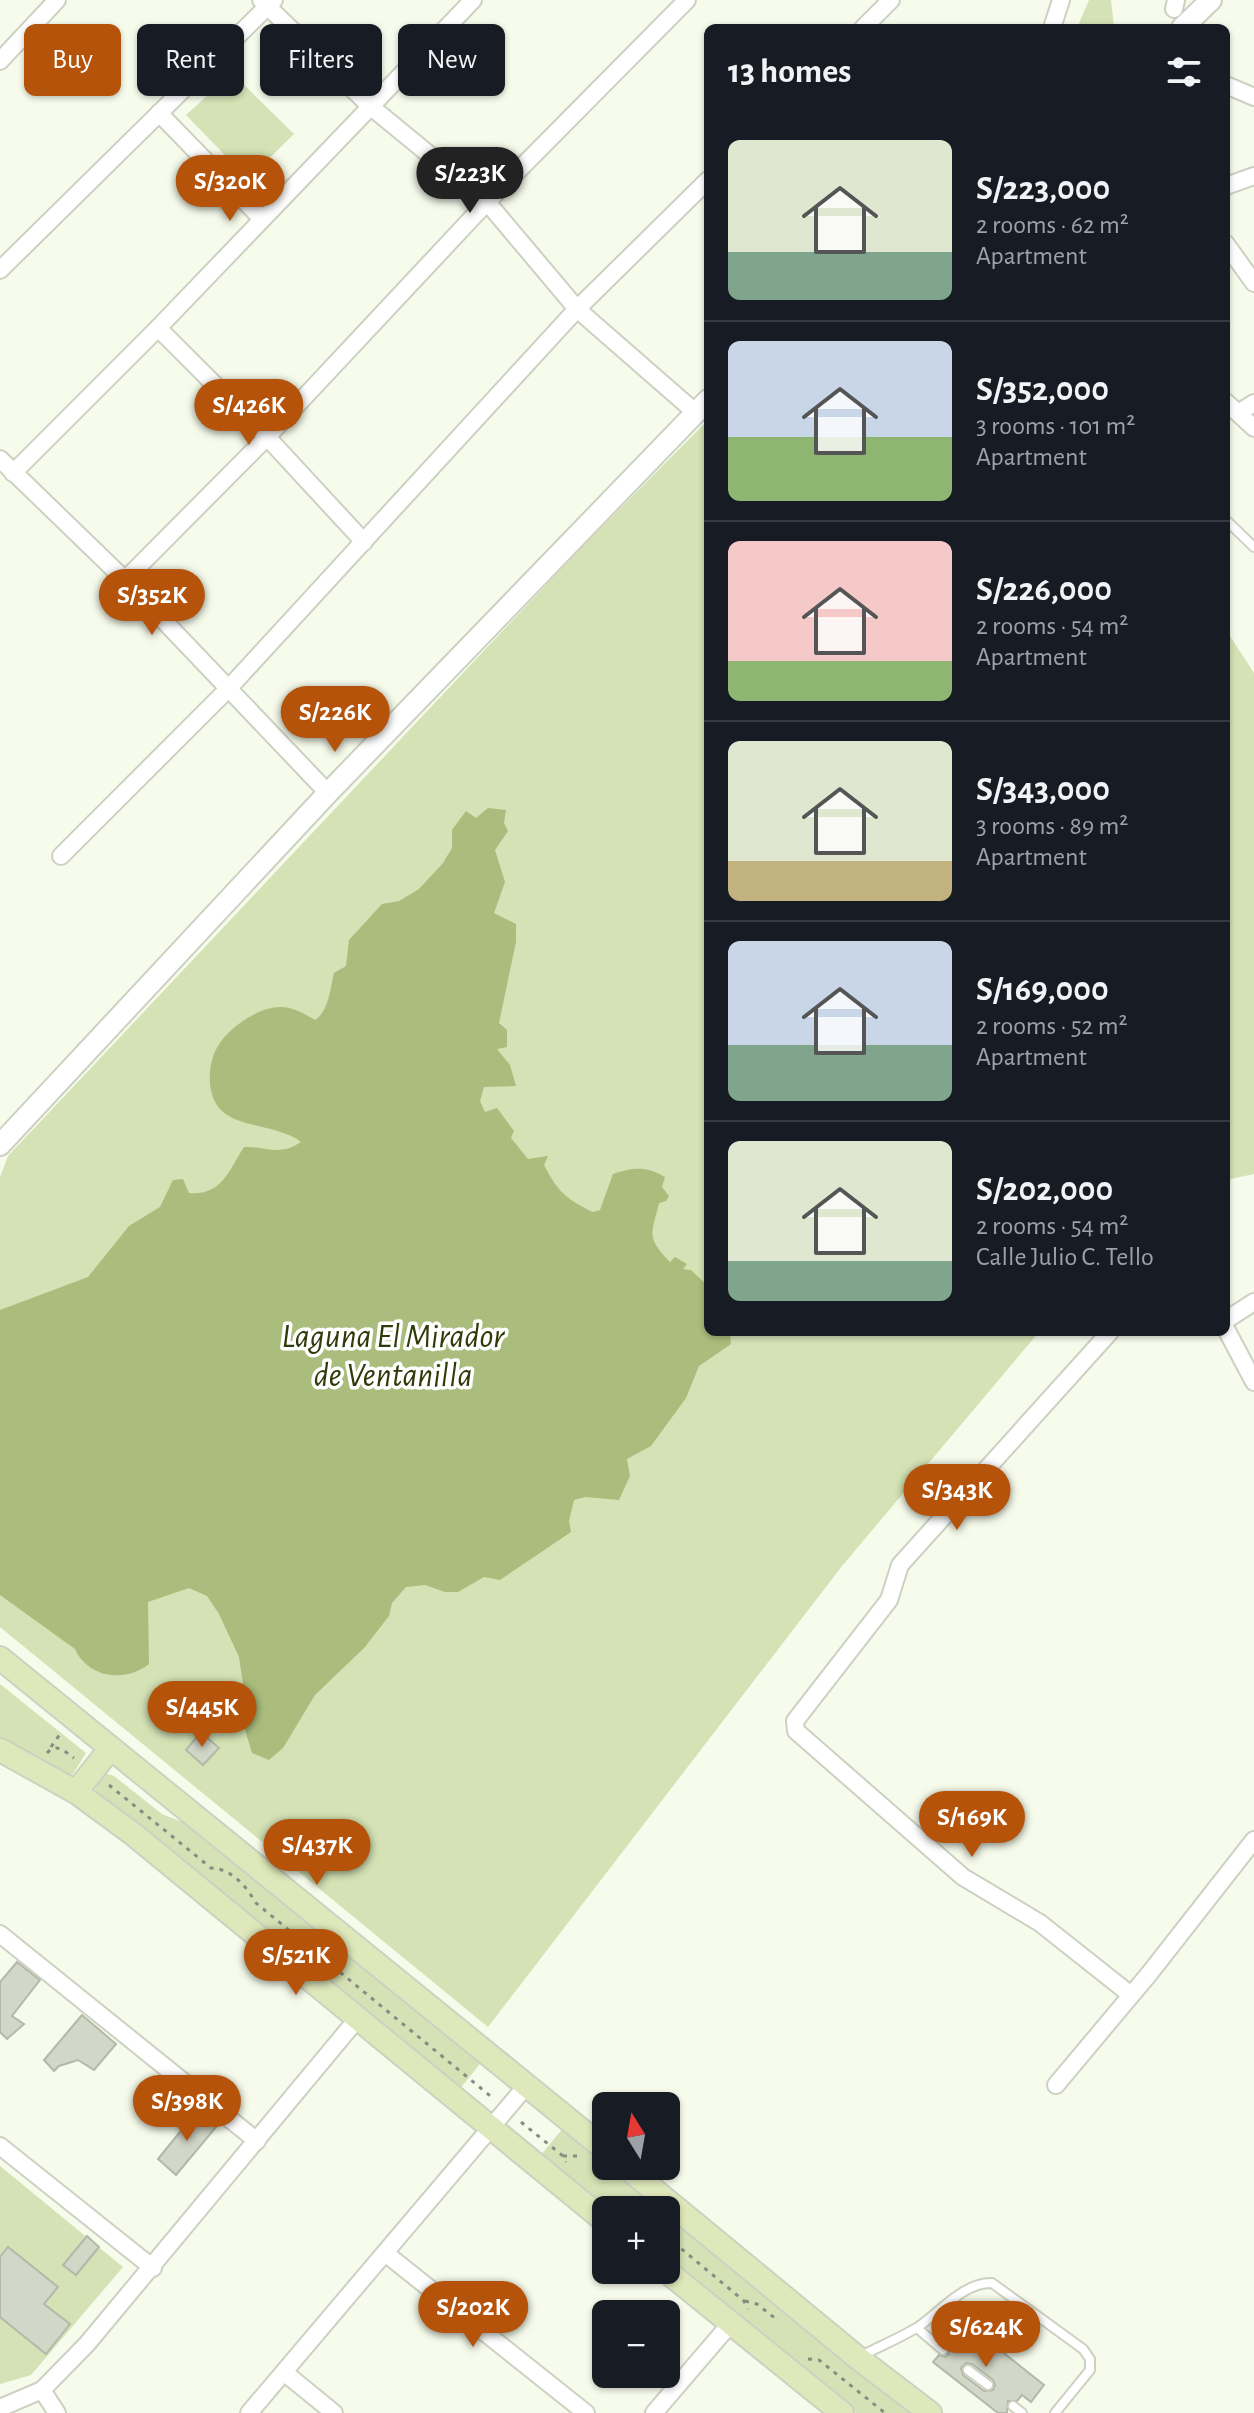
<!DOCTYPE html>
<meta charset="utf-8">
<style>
body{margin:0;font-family:"Alegreya Sans",sans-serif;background:#20242c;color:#f1f3f6;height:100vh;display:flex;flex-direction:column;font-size:30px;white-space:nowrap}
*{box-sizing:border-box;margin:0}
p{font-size:26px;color:#9ea1a6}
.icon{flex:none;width:44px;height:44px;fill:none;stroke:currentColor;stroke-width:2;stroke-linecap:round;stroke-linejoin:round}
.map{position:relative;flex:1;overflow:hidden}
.sheet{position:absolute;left:704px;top:24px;width:526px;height:1312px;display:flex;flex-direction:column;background:#171b24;border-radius:12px;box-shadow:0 2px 6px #0004}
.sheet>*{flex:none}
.hud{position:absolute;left:24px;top:24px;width:560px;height:72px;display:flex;gap:16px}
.needle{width:52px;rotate:349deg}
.fabs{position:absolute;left:592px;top:2092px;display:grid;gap:16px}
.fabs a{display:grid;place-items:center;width:88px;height:88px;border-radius:12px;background:#171b24;box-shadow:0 2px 6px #0004;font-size:40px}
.price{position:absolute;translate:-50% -68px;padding:0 18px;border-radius:28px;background:#b45309;color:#fff;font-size:26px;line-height:52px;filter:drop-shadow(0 2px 4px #0008)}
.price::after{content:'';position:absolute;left:50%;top:48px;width:24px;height:18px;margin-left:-12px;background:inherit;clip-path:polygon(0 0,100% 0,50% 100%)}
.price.on{background:#222;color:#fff}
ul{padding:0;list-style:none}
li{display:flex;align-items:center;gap:24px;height:200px;padding:0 24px}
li+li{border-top:2px solid #363941}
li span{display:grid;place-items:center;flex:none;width:224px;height:160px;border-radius:12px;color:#555}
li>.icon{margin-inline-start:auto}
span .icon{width:96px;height:96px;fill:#fffc;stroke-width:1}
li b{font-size:34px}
h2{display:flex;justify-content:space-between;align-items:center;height:96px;padding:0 24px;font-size:34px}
.tag{padding:0 28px;border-radius:12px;background:#171b24;box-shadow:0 2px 6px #0004;font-size:28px;line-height:72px}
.tag.on{background:#b45309;color:#fff}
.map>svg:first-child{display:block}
</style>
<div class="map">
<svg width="1254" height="2413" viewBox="0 0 1254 2413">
<rect width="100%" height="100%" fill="#f6fbeb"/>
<g fill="#d4e2b5">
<polygon points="1089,0 1111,0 1114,28 1077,28"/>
<polygon points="232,73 294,134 248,179 186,115"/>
<polygon points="708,420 708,1332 1039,1332 842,1566 488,2027 0,1627 0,1177 8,1156 577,552"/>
<polygon points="1226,630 1254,673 1254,1174 1226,1180"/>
<polygon points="0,1684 86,1753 73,1774 69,1775 0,1737"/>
<polygon points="105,1773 114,1776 162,1814 190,1825 482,2061 460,2089 97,1793 94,1784"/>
<polygon points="564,2127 606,2162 606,2166 611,2166 665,2210 607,2210 540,2156"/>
<polygon points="0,2166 123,2267 31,2375 0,2384"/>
<polygon points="666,2211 913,2413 856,2413 666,2258"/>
</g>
<path fill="#abbd7d" d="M488 808 506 810 504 823 508 831 495 850 505 882 494 913 516 924V942L499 1023 507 1030V1047L497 1049 510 1065 516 1086 484 1087 480 1101 485 1112 497 1108 514 1131 511 1138 528 1159 548 1156 544 1165C558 1192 566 1199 593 1212L600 1210 613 1174C633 1167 646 1166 665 1177L662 1187 669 1196 666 1201 659 1203C652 1234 645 1236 670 1262L675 1257 687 1264 683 1269 691 1270 708 1286V1332H730L731 1344 699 1366 686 1398 651 1446 627 1459 630 1476 619 1500 585 1497 574 1500 569 1521 571 1532 500 1580 484 1577 458 1592H445L425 1585 406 1587 392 1603 389 1616 365 1647 315 1695 283 1748 269 1760 252 1753 241 1717 244 1691 239 1657 219 1614 207 1596 189 1588 148 1602 149 1664C125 1683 88 1678 75 1649L0 1595V1310L88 1277 129 1226 160 1207 173 1180 183 1179 189 1193C222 1196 229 1170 244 1147 267 1146 279 1157 301 1142 279 1125 240 1128 222 1111 205 1096 207 1060 220 1043 231 1026 261 1006 281 1007 293 1007 305 1014 315 1020 329 1011 330 989 334 973L346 966 349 940 382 904 399 901 419 889 443 863 452 848V830L466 811 476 818Z"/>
<g fill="#d2d7c8" stroke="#b3b8a9" stroke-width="2" fill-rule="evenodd">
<polygon points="201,1732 219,1748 203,1765 186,1750"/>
<polygon points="17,1962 40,1980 12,2016 24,2024 7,2039 0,2032 0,1982"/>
<polygon points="82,2015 116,2044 94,2070 78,2060 59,2066 54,2071 44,2060"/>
<polygon points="197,2111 216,2127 176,2175 158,2159"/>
<polygon points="87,2236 99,2247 76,2275 63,2265"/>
<polygon points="8,2247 58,2287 44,2304 70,2324 46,2354 0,2317 0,2257"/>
<path d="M960 2318 1044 2385 1031 2402 1022 2395 1017 2401H1008L1007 2413H998L933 2362 939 2355 945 2357 949 2354 947 2345 952 2339 947 2335ZM966 2363 972 2364 993 2380 995 2385 993 2390 984 2391 963 2375 961 2368Z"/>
</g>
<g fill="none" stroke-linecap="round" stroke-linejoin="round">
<g stroke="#ccd1c2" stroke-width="12">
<g id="service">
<polyline points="1226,520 1254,547"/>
<polyline points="917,2328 943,2350"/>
<path d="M861 2356C880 2346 900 2338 918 2327 940 2312 964 2282 992 2283L1083 2349 1090 2359V2370L1055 2413"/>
<polyline points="968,2370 988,2385"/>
<polyline points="1013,2406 1022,2413"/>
</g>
</g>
<g stroke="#ccd1c2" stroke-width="20">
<g id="minor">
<polyline points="261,0 370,106 487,202 577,309 695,412"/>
<polyline points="1174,9 1176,0"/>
<polyline points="863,28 891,0"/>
<polyline points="1052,28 1061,0"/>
<polyline points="0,61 57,0"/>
<polyline points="1226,85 1254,97"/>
<polyline points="159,113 262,219"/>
<polyline points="1226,186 1254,176"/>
<polyline points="1226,244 1254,283"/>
<polyline points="0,270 274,0"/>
<polyline points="158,328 267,437 364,542"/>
<polyline points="1226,402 1254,428"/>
<polyline points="1238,413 1254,403"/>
<polyline points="0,459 125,580 328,793"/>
<polyline points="13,473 158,328 473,0"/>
<polyline points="125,580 267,437 487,202 687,0"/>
<polyline points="61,856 228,689 577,309 708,180"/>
<polyline points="1226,1320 1254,1302"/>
<polyline points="1226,1329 1254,1382"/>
<polyline points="1110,1332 900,1565 889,1600 795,1721 796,1731 963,1877 1040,1923 1131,1995"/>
<polyline points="0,1934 257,2141"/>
<polyline points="1056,2085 1149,1974 1254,1840"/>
<polyline points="0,2146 153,2268"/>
<polyline points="385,2253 586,2413"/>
<polyline points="285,2373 334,2413"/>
<polyline points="42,2390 57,2413"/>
<polyline points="0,2408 42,2390 87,2344 358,2018"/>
<polyline points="249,2413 527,2085"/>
<polyline points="654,2413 731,2323"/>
</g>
</g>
<g stroke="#ccd1c2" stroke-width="24">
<g id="tertiary">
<polyline points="1182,28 1211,0"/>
<polyline points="0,1145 328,793 708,400"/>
</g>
</g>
<g stroke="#ccd1c2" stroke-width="26">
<g id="secondary">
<polyline points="0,1658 606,2150"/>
<polyline points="0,1750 76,1792 133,1834 606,2222"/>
<polyline points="76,1792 110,1749"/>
<polyline points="625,2166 858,2358 930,2413"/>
<polyline points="665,2270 842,2413"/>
</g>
</g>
<g stroke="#898c81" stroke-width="3" stroke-dasharray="4 6" stroke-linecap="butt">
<polyline points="51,1747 60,1734"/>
<path d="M47 1753C57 1742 65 1752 74 1758"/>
<path d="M109 1785 211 1868C232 1869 246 1886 256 1903L494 2099"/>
<polyline points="521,2122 563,2156 566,2162"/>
<polyline points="563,2156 579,2156"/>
<polyline points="613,2201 627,2204 635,2210"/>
<polyline points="666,2236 744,2301 748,2309"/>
<polyline points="745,2301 757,2304 776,2319"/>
<polyline points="808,2359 819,2360 885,2413"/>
</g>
<use href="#service" stroke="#fff" stroke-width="8"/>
<use href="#minor" stroke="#fff" stroke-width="16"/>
<use href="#tertiary" stroke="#fff" stroke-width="20"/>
<use href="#secondary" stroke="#dfe8ba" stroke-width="22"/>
</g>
<g text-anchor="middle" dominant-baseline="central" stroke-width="7" stroke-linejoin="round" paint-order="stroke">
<g font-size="34" font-style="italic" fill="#303b09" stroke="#fff">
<text x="393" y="1337">Laguna El Mirador<tspan x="393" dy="39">de Ventanilla</tspan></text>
</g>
</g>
</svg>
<div class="fabs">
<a><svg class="needle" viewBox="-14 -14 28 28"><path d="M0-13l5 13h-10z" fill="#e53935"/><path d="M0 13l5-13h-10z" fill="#9ea1a6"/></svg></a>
<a>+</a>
<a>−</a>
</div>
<b class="price on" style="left:470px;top:215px">S/223K</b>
<b class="price" style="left:230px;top:223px">S/320K</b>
<b class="price" style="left:249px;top:447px">S/426K</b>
<b class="price" style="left:152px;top:637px">S/352K</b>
<b class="price" style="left:335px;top:754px">S/226K</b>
<b class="price" style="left:957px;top:1532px">S/343K</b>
<b class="price" style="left:202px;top:1749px">S/445K</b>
<b class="price" style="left:972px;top:1859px">S/169K</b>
<b class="price" style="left:317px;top:1887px">S/437K</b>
<b class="price" style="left:296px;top:1997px">S/521K</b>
<b class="price" style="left:187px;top:2143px">S/398K</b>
<b class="price" style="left:473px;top:2349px">S/202K</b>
<b class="price" style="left:986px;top:2369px">S/624K</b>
<div class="hud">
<a class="tag on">Buy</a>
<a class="tag">Rent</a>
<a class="tag">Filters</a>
<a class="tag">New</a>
</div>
<section class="sheet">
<h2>13 homes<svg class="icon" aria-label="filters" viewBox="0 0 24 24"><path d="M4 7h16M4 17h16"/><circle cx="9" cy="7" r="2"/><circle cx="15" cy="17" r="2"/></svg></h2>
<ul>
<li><span style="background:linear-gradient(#dfe7d0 70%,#7fa58c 0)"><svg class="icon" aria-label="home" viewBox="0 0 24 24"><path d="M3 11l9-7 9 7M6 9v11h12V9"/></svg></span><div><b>S/223,000</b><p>2 rooms · 62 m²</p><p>Apartment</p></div></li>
<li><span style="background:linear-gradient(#c9d6e8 60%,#8fb573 0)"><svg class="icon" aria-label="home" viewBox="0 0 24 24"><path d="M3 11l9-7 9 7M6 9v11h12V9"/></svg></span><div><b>S/352,000</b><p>3 rooms · 101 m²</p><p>Apartment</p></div></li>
<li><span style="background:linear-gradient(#f6c9c9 75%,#8fb573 0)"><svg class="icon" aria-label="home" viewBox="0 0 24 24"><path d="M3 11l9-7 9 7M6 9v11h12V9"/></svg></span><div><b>S/226,000</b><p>2 rooms · 54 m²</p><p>Apartment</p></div></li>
<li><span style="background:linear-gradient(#dfe7d0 75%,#c2b280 0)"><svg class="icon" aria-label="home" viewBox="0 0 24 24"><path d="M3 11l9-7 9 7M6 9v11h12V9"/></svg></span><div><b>S/343,000</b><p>3 rooms · 89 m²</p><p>Apartment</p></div></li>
<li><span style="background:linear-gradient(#c9d6e8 65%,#7fa58c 0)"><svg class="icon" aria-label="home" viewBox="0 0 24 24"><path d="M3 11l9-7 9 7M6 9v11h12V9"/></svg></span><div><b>S/169,000</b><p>2 rooms · 52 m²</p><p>Apartment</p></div></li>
<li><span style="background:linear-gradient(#dfe7d0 75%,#7fa58c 0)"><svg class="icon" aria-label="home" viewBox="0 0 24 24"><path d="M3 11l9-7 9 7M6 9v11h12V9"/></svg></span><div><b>S/202,000</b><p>2 rooms · 54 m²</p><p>Calle Julio C. Tello</p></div></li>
</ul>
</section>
</div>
